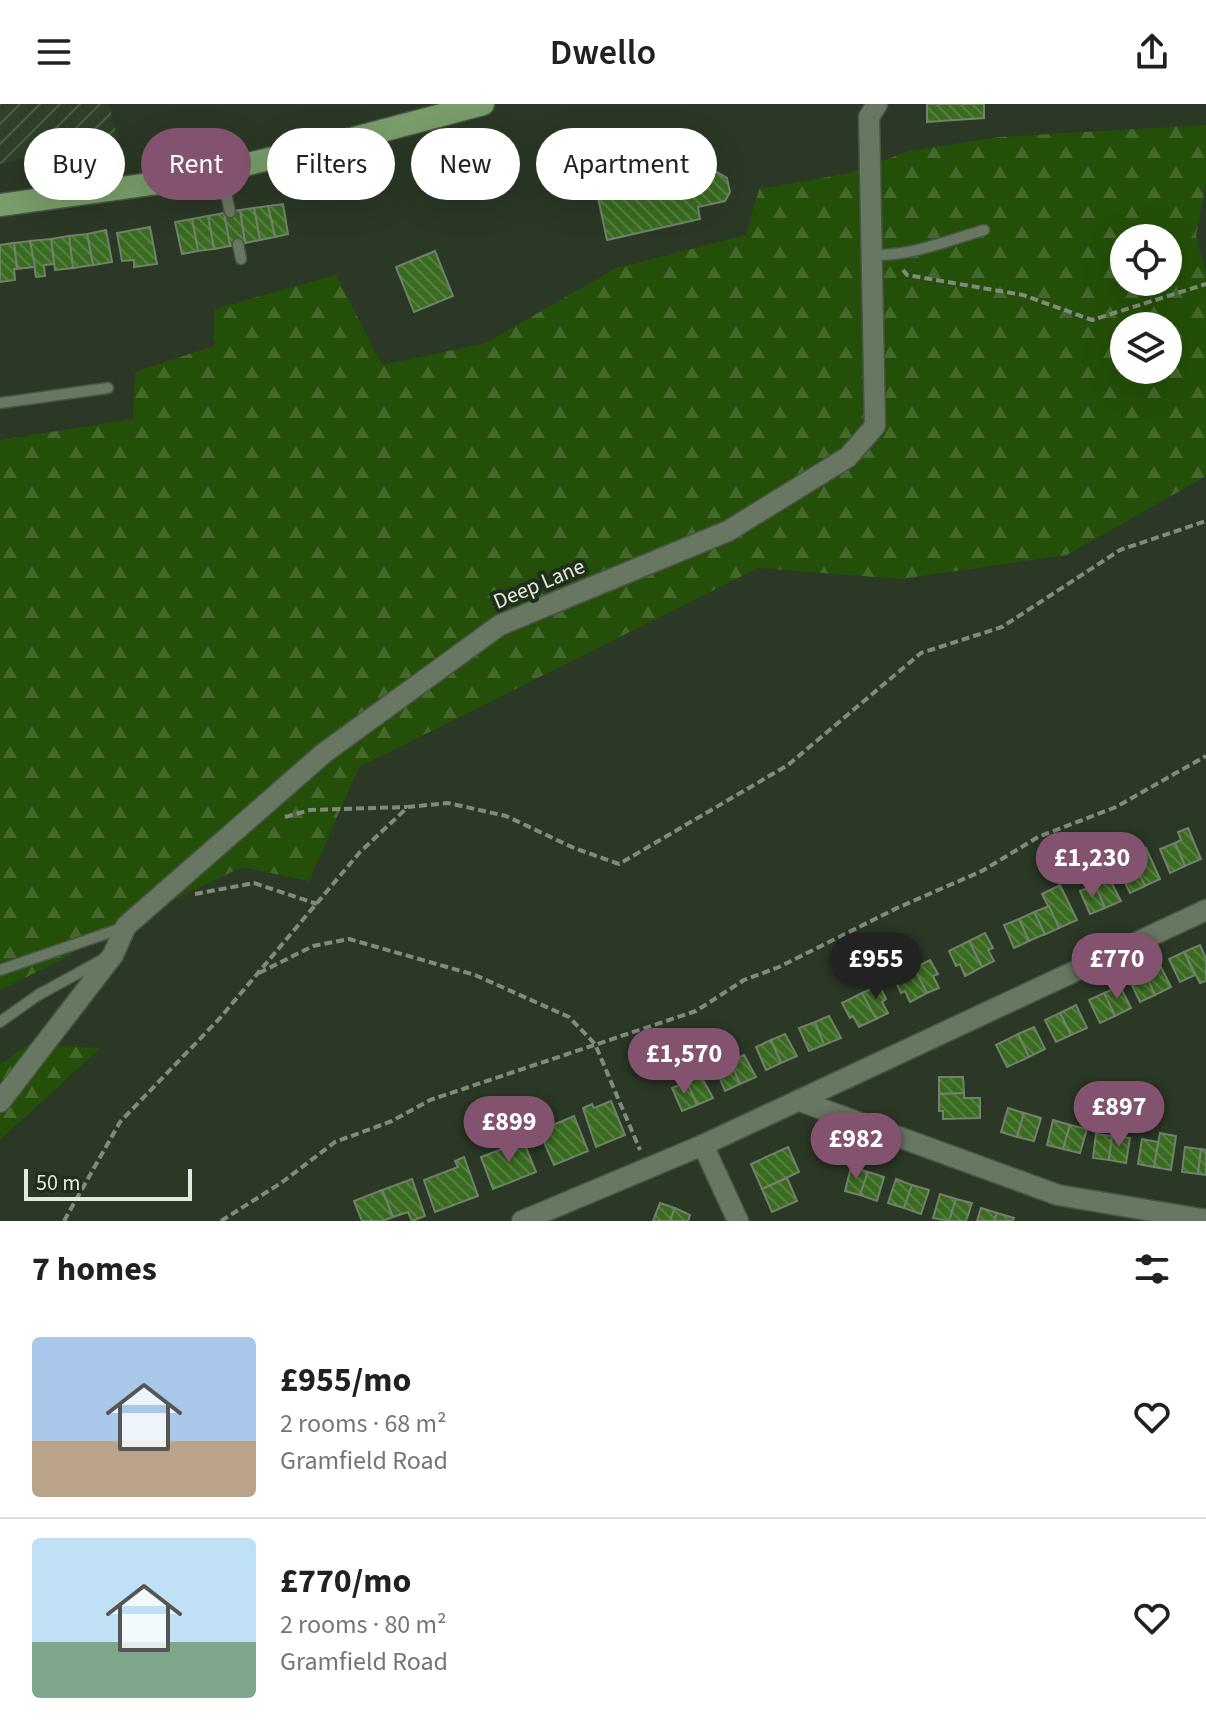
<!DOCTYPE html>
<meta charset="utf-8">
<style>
body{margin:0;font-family:"Source Sans 3",sans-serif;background:#f2f2f2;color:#202124;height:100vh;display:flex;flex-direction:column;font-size:30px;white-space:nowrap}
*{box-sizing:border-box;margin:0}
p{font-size:26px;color:#757577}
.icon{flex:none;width:44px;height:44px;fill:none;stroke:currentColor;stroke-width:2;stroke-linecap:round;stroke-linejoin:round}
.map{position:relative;height:1117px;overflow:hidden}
.panel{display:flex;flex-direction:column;background:#fff;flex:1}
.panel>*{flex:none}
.top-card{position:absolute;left:24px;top:24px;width:800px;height:72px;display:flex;gap:16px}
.buttons{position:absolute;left:1110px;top:120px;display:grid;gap:16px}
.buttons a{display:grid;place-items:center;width:72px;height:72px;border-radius:50%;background:#fff;box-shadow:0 8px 32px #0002;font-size:40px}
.scale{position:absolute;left:24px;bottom:20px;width:168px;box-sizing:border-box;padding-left:8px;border:4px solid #e2eade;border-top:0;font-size:22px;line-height:28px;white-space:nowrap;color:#e2eade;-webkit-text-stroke:6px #212e1c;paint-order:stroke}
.price{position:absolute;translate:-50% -68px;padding:0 18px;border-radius:28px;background:#82526e;color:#fff;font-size:26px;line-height:52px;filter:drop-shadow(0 2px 4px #0008)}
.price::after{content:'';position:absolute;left:50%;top:48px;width:24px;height:18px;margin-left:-12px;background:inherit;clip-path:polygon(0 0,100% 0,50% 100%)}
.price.selected{background:#222;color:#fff}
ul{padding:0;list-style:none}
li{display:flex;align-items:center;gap:24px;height:200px;padding:0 32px}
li+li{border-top:2px solid #e0e0e0}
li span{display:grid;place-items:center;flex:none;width:224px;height:160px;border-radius:8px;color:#555}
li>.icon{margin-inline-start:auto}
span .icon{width:96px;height:96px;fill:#fffc;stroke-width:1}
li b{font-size:34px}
h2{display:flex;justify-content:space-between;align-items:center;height:96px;padding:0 32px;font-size:34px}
.tag{padding:0 28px;border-radius:36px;background:#fff;box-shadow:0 8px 32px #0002;font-size:28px;line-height:72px}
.tag.selected{background:#82526e;color:#fff}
header{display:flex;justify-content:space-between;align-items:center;height:104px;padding:0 32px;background:#fff;font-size:36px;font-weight:600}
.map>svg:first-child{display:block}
</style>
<header><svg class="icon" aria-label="menu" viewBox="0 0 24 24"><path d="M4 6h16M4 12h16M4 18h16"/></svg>Dwello<svg class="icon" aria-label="share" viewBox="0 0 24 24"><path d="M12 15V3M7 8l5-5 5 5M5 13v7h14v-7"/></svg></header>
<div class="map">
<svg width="1206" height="1117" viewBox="0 0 1206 1117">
<defs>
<pattern id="industrial-furrows" width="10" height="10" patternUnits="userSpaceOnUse" patternTransform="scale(2)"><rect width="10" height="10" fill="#2e4027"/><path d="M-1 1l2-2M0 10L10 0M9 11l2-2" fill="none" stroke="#4c5c46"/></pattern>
<pattern id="forest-firs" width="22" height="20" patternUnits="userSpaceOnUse" patternTransform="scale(2)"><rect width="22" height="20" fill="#244f09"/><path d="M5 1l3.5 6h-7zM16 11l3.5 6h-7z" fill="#44682c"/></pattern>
<pattern id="building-back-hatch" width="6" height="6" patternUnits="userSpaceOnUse" patternTransform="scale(2)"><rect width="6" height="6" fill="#396b20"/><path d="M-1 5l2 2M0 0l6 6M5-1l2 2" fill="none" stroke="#558040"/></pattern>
</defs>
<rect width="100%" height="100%" fill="#2b3825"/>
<polygon fill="url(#industrial-furrows)" points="0,0 109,0 117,33 0,60"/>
<g fill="url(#forest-firs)" fill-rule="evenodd">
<path d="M1206 21V79L1196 132 1206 168V372L1067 451 901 475 758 464 359 663 309 777 242 763 113 825 59 857 0 886V336L133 315 135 268 214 242V205L336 171 382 261 486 239 616 164 746 131 759 85 850 69 909 47 999 33ZM1124 134H1168V178H1124ZM1124 222H1168V266H1124Z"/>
<polygon points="29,940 100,944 0,1036 0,961"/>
</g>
<g fill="url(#building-back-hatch)" stroke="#72816c" stroke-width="2">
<polygon points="927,0 984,0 984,14 927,18"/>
<polygon points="690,63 692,73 717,68 727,74 730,88 725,97 698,103 700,115 607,136 596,84"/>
<polygon points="283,100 288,130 275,133 268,102"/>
<polygon points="268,102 275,133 260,136 254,104"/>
<polygon points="254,104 260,136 245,139 240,106"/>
<polygon points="240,106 245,139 230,142 224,109"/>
<polygon points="224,109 230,142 214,145 208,112"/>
<polygon points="208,112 214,145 198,147 192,115"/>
<polygon points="192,115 198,147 182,150 175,118"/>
<polygon points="150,123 157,160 134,163 134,156 122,157 117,129"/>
<polygon points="106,126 112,158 93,161 87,130"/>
<polygon points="87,130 93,161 73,164 69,132"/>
<polygon points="69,132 73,164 55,166 51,135"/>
<polygon points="51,135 54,160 44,161 45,172 36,173 30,137"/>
<polygon points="30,137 35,163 17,165 14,139"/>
<polygon points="14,139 17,165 14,165 15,176 0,178 0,141"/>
<polygon points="435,147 453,192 414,208 396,163"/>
<polygon points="1188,724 1201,755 1185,762 1175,739 1181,736 1178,728"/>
<polygon points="1175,739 1185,762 1170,769 1160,745"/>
<polygon points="1146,744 1160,775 1145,782 1134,760 1140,757 1136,749"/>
<polygon points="1134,760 1145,782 1130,789 1119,767"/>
<polygon points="1109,774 1121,797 1105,804 1095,781"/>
<polygon points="1060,781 1077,816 1059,824 1042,790"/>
<polygon points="1095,781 1105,804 1090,810 1080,787"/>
<polygon points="1049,802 1059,824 1044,831 1034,808"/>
<polygon points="1034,808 1045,830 1029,837 1019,815"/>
<polygon points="1019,815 1029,837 1014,844 1004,821"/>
<polygon points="985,829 993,844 988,846 994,857 982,863 969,837"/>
<polygon points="969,837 982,863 965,872 960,860 956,862 949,847"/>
<polygon points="1200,841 1206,855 1206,877 1200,879 1184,848"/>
<polygon points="1184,848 1195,871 1180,878 1169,855"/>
<polygon points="930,856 938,870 933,872 939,884 927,889 914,864"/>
<polygon points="1160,861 1171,883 1155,891 1144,868"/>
<polygon points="914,864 927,889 910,898 905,887 901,889 894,874"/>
<polygon points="1144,868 1155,891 1140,898 1129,875"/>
<polygon points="879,881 886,895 882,898 888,909 876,915 862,889"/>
<polygon points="1120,882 1131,904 1115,912 1104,889"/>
<polygon points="862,889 876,915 859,923 853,912 850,914 842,899"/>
<polygon points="1104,889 1115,912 1100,919 1089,896"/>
<polygon points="1076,901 1087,924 1071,931 1060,909"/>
<polygon points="1060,909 1071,931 1056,938 1045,916"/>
<polygon points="829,912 841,934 824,941 815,918"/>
<polygon points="815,918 824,941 809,947 799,924"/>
<polygon points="1034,923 1045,945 1029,953 1018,930"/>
<polygon points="785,930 797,952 781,959 771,936"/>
<polygon points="1018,930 1029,953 1007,963 996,941"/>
<polygon points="771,936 781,959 766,966 756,943"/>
<polygon points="744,951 756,973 740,980 730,957"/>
<polygon points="730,957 740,980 725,987 715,963"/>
<polygon points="701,972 713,994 697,1001 687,978"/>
<polygon points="939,973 963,973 964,989 939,990"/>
<polygon points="687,978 697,1001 682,1007 672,984"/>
<polygon points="964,989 964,994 980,994 980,1014 943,1015 943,1007 939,1007 939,990"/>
<polygon points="611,997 625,1031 596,1043 583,1004 592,1000 594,1004"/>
<polygon points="1008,1004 1024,1009 1017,1033 1001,1028"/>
<polygon points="1024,1009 1041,1014 1034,1037 1017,1033"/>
<polygon points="574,1012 588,1047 554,1061 537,1022 538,1017 547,1013 553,1021"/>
<polygon points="1053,1016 1070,1021 1063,1045 1047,1041"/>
<polygon points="1070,1021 1087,1025 1080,1049 1063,1045"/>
<polygon points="1160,1029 1176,1032 1171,1066 1154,1063"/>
<polygon points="1096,1030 1112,1032 1109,1056 1093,1054"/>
<polygon points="1112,1032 1130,1034 1126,1059 1109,1056"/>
<polygon points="517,1033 519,1038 523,1036 536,1068 493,1085 481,1053 510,1042 508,1037"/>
<polygon points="1142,1035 1158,1038 1154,1063 1138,1060"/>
<polygon points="788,1043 799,1068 762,1085 751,1060"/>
<polygon points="1185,1043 1201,1045 1198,1070 1182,1068"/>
<polygon points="1201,1045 1206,1046 1206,1071 1198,1070"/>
<polygon points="464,1053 478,1092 435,1108 424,1076 458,1063 455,1057"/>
<polygon points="851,1063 868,1068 860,1091 845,1087"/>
<polygon points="868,1068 884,1073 877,1097 860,1091"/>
<polygon points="787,1074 797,1097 772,1108 762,1085"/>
<polygon points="412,1075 425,1112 412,1117 408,1108 393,1113 382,1086"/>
<polygon points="896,1075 912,1081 904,1104 888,1099"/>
<polygon points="912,1081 929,1086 921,1110 904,1104"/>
<polygon points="382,1086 393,1113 383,1117 362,1117 354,1097"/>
<polygon points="940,1090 956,1095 949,1117 933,1114"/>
<polygon points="956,1095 972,1099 966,1117 949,1117"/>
<polygon points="660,1099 675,1104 670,1117 653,1117"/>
<polygon points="675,1104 690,1111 688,1117 670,1117"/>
<polygon points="981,1104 997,1109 994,1117 977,1117"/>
<polygon points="997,1109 1014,1114 1013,1117 994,1117"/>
</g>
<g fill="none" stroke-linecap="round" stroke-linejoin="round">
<g stroke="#495444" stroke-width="13">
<g id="service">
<polyline points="221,66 230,108"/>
<polyline points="238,140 241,155"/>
<path d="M872 151C911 152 947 137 984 126"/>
<polyline points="0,299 108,284"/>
<polyline points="0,866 125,823"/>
<polyline points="0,918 38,891 104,855"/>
</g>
</g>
<g stroke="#495444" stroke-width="23">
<g id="minor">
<polyline points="800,997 1058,1091 1206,1116"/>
<polyline points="0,998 113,851 126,822 324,649 500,521 728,427 848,353 875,322 869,13 877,0"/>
<polyline points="703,1041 738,1117"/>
<polyline points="522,1117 703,1041 1206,806"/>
</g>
</g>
<g stroke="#495444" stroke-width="25">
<polyline id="primary" points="0,101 179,76 321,43 483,0"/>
</g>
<g stroke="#808b7b" stroke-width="4" stroke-dasharray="8 4" stroke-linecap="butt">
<polyline points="903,166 907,171 1023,191 1092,216 1206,180"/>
<polyline points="285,713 310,706 407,703"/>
<polyline points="195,790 254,779 317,800"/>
<polyline points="259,869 313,842 349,835 475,871 569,913 595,940 640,1046"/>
<polyline points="64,1117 120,1018 220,914 360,748 408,703 448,699 506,712 574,744 619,760 788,661 921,549 1002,523 1120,446 1206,417"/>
<polyline points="221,1117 281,1079 335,1038 392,1017 430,996 696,907 744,876 779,863 897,804 982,767 1038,733 1116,703 1206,652"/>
</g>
<use href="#service" stroke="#687762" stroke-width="10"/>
<use href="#minor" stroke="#687762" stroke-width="20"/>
<use href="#primary" stroke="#799c6a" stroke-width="22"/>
</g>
<g text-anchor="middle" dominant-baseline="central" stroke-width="8" stroke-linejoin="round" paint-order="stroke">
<g font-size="22" fill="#e2eade" stroke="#212e1c">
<text transform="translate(539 480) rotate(-23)">Deep Lane</text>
</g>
</g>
</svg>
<div class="buttons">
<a><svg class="icon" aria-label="locate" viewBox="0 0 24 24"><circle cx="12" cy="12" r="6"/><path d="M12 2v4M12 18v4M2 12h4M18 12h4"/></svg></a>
<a><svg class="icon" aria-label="layers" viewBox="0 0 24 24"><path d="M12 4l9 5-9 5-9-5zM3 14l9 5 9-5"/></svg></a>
</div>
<div class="scale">50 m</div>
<b class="price" style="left:1092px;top:796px">£1,230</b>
<b class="price selected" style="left:876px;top:897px">£955</b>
<b class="price" style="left:1117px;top:897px">£770</b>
<b class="price" style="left:684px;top:992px">£1,570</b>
<b class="price" style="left:1119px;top:1045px">£897</b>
<b class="price" style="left:509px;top:1060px">£899</b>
<b class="price" style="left:856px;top:1077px">£982</b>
<div class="top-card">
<a class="tag">Buy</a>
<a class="tag selected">Rent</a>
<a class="tag">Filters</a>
<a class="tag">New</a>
<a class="tag">Apartment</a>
</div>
</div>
<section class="panel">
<h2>7 homes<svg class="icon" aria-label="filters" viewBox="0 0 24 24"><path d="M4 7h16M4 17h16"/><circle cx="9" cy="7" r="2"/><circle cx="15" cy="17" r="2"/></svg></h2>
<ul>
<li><span style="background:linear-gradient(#a9c7e8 65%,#b9a48a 0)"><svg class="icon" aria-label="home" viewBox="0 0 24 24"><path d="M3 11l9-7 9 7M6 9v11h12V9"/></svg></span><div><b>£955/mo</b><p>2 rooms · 68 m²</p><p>Gramfield Road</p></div><svg class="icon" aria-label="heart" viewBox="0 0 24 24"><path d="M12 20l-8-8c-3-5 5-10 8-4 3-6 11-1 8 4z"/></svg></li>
<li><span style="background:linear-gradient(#bfe0f5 65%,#7fa58c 0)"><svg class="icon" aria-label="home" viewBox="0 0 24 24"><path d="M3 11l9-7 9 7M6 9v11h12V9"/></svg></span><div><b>£770/mo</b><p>2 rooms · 80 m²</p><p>Gramfield Road</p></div><svg class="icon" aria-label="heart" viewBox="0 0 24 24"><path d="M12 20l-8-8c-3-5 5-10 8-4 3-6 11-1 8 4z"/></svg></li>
</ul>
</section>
